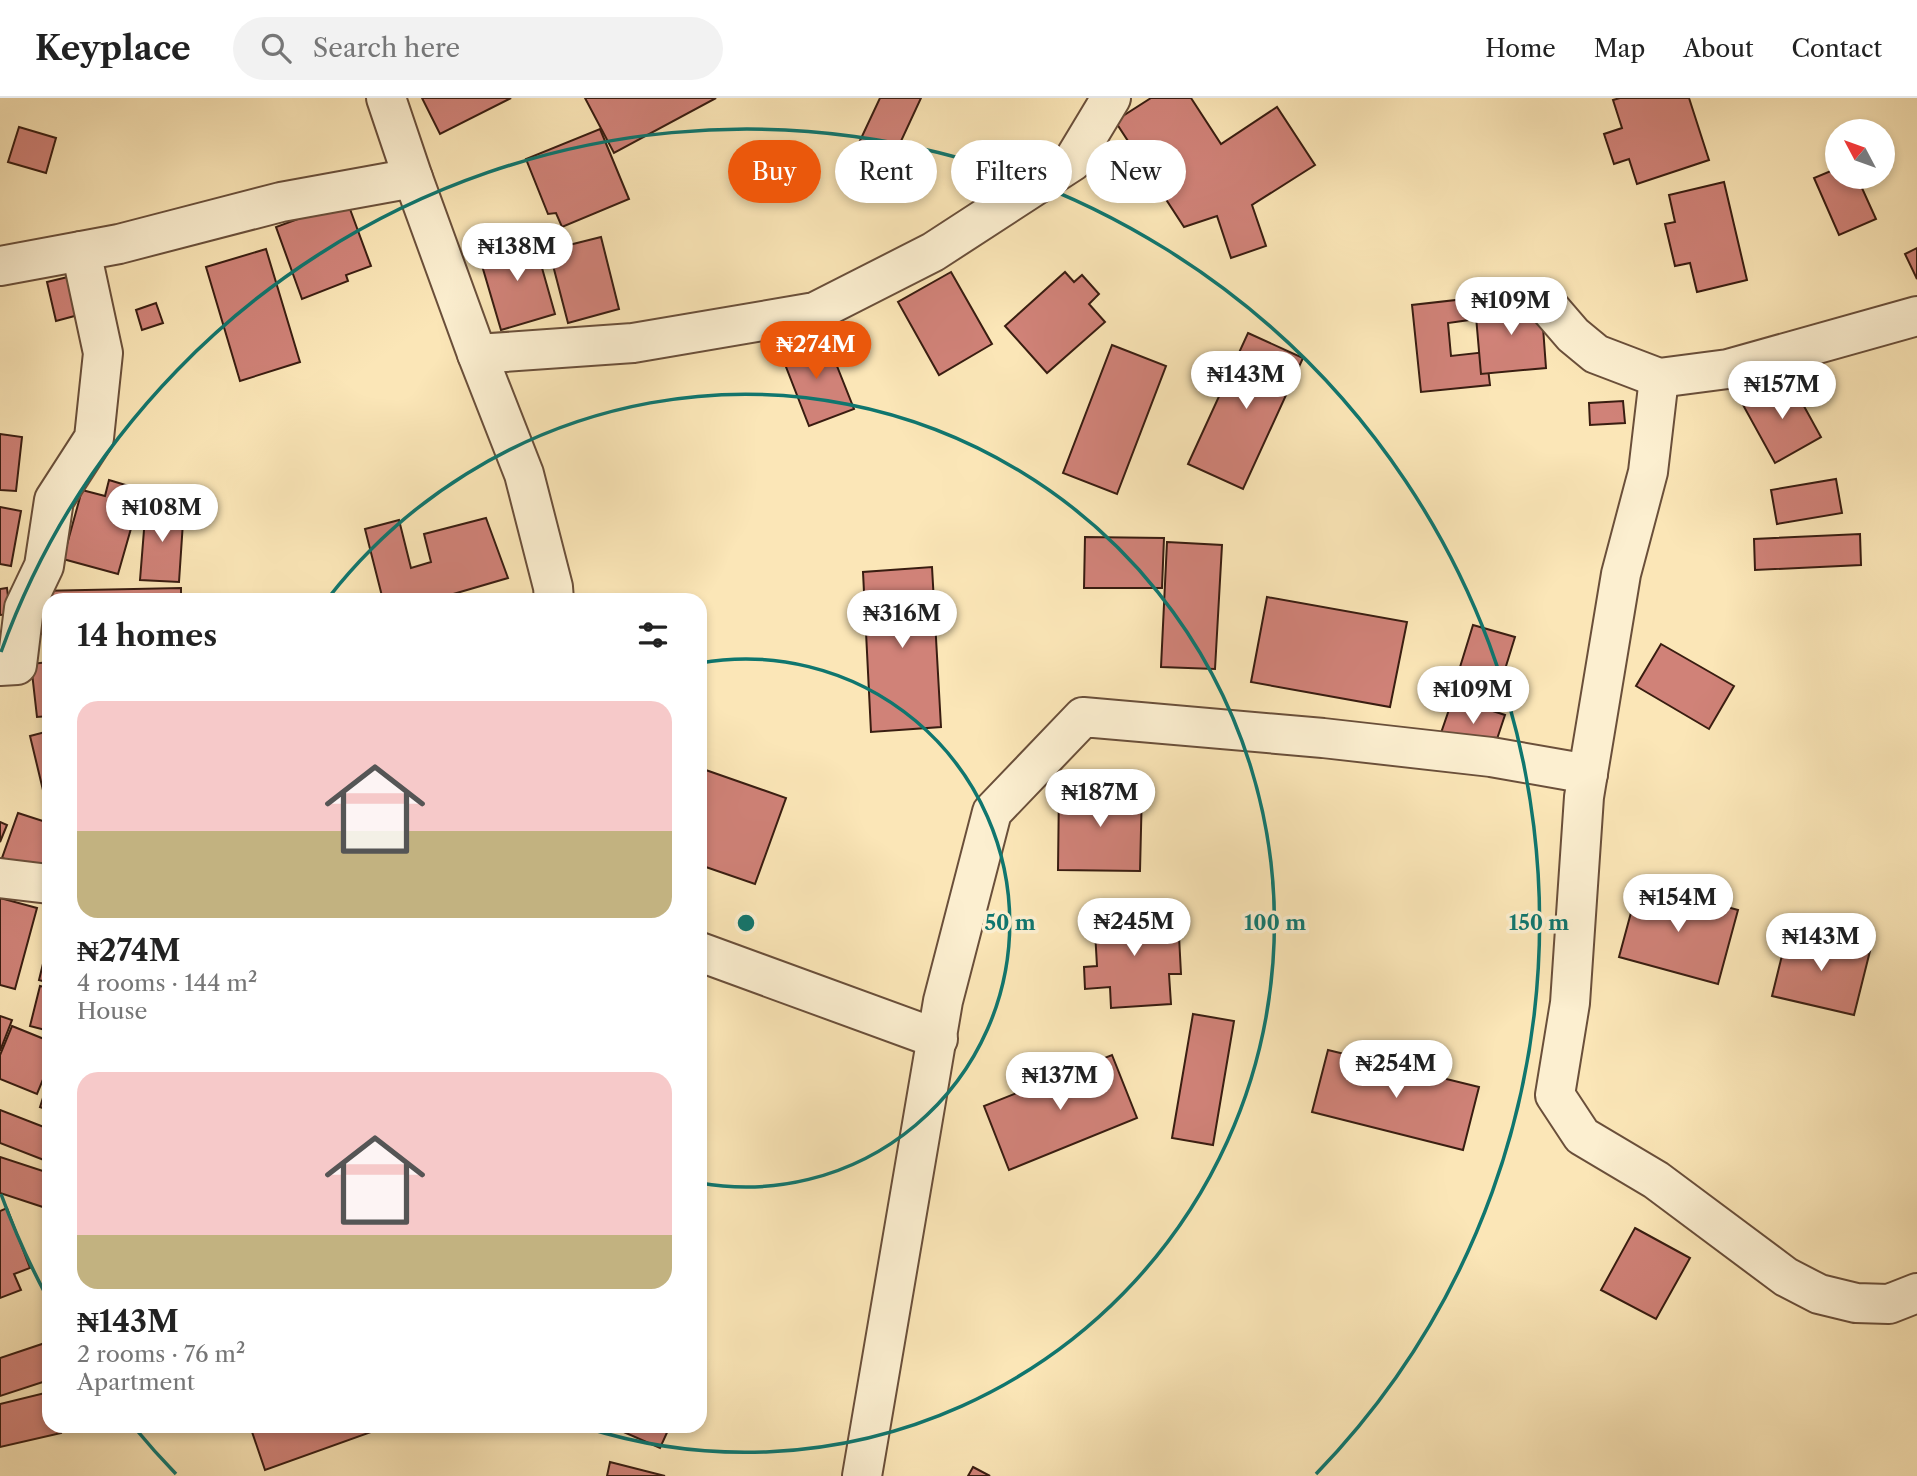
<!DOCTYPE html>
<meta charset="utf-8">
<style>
body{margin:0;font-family:"Libre Caslon Text",serif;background:#f2f2f2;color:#222;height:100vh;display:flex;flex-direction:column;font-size:26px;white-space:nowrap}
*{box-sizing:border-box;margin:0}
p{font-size:23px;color:#767676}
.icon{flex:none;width:38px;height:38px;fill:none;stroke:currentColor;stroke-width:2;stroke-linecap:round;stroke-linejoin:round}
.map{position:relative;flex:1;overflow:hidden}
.panel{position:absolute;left:42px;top:495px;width:665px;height:840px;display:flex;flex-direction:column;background:#fff;border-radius:21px;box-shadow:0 4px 10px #0003}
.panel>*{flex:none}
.top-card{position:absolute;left:728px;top:42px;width:665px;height:63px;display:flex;gap:14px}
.needle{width:46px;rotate:311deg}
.fabs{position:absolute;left:1825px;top:21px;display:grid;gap:14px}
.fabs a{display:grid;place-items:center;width:70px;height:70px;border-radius:50%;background:#fff;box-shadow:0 4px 10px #0003;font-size:35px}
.price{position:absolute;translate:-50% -60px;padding:0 16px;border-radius:24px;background:#fff;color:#222;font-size:23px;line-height:46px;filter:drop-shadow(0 2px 4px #0008)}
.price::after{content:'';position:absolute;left:50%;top:42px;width:21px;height:16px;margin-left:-10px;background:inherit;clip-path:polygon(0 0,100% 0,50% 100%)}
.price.active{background:#ea580c;color:#fff}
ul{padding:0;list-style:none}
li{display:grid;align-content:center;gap:14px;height:371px;padding:0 35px}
li span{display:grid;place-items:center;height:217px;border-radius:21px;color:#555}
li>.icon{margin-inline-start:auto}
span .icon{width:126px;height:126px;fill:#fffc;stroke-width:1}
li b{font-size:30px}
h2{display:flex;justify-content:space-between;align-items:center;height:84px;padding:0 35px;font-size:30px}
.pill{padding:0 24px;border-radius:32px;background:#fff;box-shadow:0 4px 10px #0003;font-size:24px;line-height:63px}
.pill.active{background:#ea580c;color:#fff}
header{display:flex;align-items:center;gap:42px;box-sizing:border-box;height:98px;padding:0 35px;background:#fff;border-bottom:2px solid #e0e0e0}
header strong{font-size:33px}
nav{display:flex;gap:38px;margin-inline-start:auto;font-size:24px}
.search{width:490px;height:63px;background:#f2f2f2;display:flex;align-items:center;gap:18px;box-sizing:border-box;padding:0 24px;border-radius:38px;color:#767676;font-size:26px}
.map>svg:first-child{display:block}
</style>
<header>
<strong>Keyplace</strong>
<div class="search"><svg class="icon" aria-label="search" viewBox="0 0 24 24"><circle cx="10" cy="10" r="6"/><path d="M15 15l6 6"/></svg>Search here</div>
<nav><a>Home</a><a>Map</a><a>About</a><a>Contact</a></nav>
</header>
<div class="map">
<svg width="1917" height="1378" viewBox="0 0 1917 1378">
<rect width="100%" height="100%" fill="#fbe6b7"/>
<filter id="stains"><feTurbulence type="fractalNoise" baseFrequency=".00286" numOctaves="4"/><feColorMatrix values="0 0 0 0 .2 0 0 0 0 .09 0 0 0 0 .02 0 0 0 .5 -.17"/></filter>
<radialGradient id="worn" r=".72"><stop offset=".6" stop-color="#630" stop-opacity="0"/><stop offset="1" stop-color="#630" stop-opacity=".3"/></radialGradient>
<g fill="#d08278" stroke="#391d11" stroke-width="2">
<polygon points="422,0 511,0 440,36"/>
<polygon points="585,0 716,0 614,55"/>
<polygon points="880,0 921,0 883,82 849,66"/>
<polygon points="1151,0 1191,0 1221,46 1277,9 1315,67 1252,107 1266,148 1231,160 1217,118 1184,129 1115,23"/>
<polygon points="1620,0 1689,0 1709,62 1637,86 1629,61 1614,66 1604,36 1622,30 1613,2"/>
<polygon points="19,29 56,40 46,75 8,64"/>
<polygon points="600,31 629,101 562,129 556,115 548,116 526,61"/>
<polygon points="1838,70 1838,79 1857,79 1876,121 1839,137 1814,80"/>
<polygon points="1724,84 1747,182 1697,194 1690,165 1675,168 1665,126 1675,124 1669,97"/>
<polygon points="347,103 371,168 346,177 348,183 302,201 276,129"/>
<polygon points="533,138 555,216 501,232 478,154"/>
<polygon points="601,139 619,211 568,225 549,152"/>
<polygon points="1917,150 1917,181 1905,156"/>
<polygon points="266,151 300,264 240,283 206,169"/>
<polygon points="951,174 992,246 939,277 898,204"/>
<polygon points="1065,174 1074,184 1082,177 1099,196 1089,206 1105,224 1047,275 1005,228"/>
<polygon points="72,178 82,216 56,223 47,184"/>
<polygon points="1474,200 1469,222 1448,225 1451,258 1486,254 1490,287 1421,294 1412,207"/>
<polygon points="1541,202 1546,270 1481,276 1475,207"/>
<polygon points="156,205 163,225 142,232 136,212"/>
<polygon points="804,233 812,255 829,248 854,311 809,328 781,256"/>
<polygon points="1248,235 1303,260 1243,391 1188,366"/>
<polygon points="1112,247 1166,268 1117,396 1063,375"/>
<polygon points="1789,281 1821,339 1775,365 1743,307"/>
<polygon points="1623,303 1625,325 1590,327 1589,305"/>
<polygon points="0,336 22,339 16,393 0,392"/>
<polygon points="1836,381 1842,415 1777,426 1771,392"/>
<polygon points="109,382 142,392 118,476 63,461 82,392 105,398"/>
<polygon points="146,407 184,409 179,484 140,482"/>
<polygon points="0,409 21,413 11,468 0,466"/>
<polygon points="486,420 508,480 443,499 423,502 383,502 365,431 399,422 411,470 431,464 424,436"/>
<polygon points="1860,436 1861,467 1755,472 1754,441"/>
<polygon points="1085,439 1164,440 1162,490 1084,490"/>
<polygon points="1167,444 1222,447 1215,571 1161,569"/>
<polygon points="932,469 941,629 871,634 863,474"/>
<polygon points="7,490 10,516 0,517 0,491"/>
<polygon points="181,490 181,502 49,502 49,535 39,536 38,493"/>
<polygon points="1267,499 1407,524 1390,609 1251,584"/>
<polygon points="1473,527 1515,539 1498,594 1456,582"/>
<polygon points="1661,546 1734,588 1709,631 1636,588"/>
<polygon points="49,564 49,618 37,619 31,566"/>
<polygon points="1453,600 1505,617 1491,659 1441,635"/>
<polygon points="49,633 49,691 43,692 30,638"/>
<polygon points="700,670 786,700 755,786 700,767"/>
<polygon points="1059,689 1142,691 1140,773 1058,772"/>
<polygon points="18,715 49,725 49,776 2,760"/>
<polygon points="0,724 7,727 0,744"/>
<polygon points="1639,785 1738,812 1718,886 1619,859"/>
<polygon points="0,800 37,810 15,891 0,887"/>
<polygon points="1166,810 1168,839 1179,838 1181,876 1169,876 1171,906 1111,910 1110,889 1085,891 1084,869 1097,868 1094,815"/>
<polygon points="1788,833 1870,853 1854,917 1772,898"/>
<polygon points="49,841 49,885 39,882"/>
<polygon points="40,888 49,890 49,933 30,928"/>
<polygon points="1193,916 1234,923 1213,1047 1172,1040"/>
<polygon points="0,918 12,922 0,953"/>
<polygon points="12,928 49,943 49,967 37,996 0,981 0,957"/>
<polygon points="1328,952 1479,989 1463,1052 1312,1014"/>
<polygon points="1112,957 1137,1020 1009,1072 984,1008"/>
<polygon points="49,981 49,1012 40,1009"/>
<polygon points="0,1012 49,1031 49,1064 0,1045"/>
<polygon points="0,1059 49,1075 49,1111 0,1095"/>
<polygon points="7,1110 30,1170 14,1176 21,1192 0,1200 0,1113"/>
<polygon points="1635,1130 1690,1160 1656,1221 1601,1192"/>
<polygon points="48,1244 49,1282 0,1298 0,1260"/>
<polygon points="49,1294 49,1328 59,1328 61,1335 0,1349 0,1306"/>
<polygon points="250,1328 372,1328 374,1333 265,1372"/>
<polygon points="610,1328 670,1328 660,1350"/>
<polygon points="610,1364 665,1378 607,1378"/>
<polygon points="973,1369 990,1378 968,1378"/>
</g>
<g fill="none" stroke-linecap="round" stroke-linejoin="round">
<g stroke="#6a4f3a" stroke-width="42">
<g id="minor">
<polyline points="386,0 413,80"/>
<polyline points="0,168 119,146 281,104 413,80 477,256 633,245 815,214 933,154 1073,63 1111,0"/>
<polyline points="1548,208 1573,237 1596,256 1659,280 1728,271 1917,218"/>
<polyline points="477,256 524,376 553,489 554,502"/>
<polyline points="1659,280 1648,374 1621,476 1584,699 1570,905 1555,997 1582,1038 1656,1082 1786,1179 1819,1196 1856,1205 1889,1206 1917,1195"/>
<polyline points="0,568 17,567 24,510 44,468 54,402 94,340 103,255 81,153"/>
<polyline points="0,780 49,786"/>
<polyline points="700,854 938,941"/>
<polyline points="862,1378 943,903 992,714 1083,619 1323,640 1491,659 1588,676"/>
</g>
</g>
<use href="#minor" stroke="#fcefd0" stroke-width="38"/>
</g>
<g fill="none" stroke="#0f766e" stroke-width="3.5">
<path d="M700 565A264 264 0 1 1 700 1085"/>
<path d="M329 499A529 529 0 1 1 587 1330"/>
<path d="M176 1376A793 793 0 0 1 134 1329M46 1197A793 793 0 0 1 1 1096M1 554A793 793 0 1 1 1316 1376"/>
</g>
<circle cx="746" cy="825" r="10" fill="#0f766e" stroke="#fcefd0" stroke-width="3.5"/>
<g font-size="21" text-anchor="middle" font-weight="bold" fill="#0f766e" stroke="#fcefd0" stroke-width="7" stroke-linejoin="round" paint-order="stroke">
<text x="1010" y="832">50 m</text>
<text x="1275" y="832">100 m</text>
<text x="1539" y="832">150 m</text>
</g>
<rect width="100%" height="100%" filter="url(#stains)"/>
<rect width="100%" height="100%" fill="url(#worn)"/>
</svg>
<div class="fabs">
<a><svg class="needle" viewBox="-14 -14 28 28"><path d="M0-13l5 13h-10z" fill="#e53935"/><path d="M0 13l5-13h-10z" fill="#767676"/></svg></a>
</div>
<b class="price" style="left:517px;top:185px">₦138M</b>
<b class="price" style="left:1511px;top:239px">₦109M</b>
<b class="price active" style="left:816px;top:283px">₦274M</b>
<b class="price" style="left:1246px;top:313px">₦143M</b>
<b class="price" style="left:1782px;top:323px">₦157M</b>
<b class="price" style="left:162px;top:446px">₦108M</b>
<b class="price" style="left:902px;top:552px">₦316M</b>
<b class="price" style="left:1473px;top:628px">₦109M</b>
<b class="price" style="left:1100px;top:731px">₦187M</b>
<b class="price" style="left:1678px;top:836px">₦154M</b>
<b class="price" style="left:1134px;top:860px">₦245M</b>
<b class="price" style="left:1821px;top:875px">₦143M</b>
<b class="price" style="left:1396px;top:1002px">₦254M</b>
<b class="price" style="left:1060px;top:1014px">₦137M</b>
<div class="top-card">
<a class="pill active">Buy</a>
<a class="pill">Rent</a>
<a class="pill">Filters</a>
<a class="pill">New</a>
</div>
<section class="panel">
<h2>14 homes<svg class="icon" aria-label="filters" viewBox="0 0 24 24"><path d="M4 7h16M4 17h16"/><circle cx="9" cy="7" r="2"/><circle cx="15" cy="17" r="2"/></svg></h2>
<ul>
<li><span style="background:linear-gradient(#f6c9c9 60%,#c2b280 0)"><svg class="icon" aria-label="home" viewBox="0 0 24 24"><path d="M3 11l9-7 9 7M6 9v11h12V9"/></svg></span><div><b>₦274M</b><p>4 rooms · 144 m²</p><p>House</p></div></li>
<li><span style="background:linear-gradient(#f6c9c9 75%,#c2b280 0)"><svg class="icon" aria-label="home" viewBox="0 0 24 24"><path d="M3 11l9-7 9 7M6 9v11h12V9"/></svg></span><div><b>₦143M</b><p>2 rooms · 76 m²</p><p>Apartment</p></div></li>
</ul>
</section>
</div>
